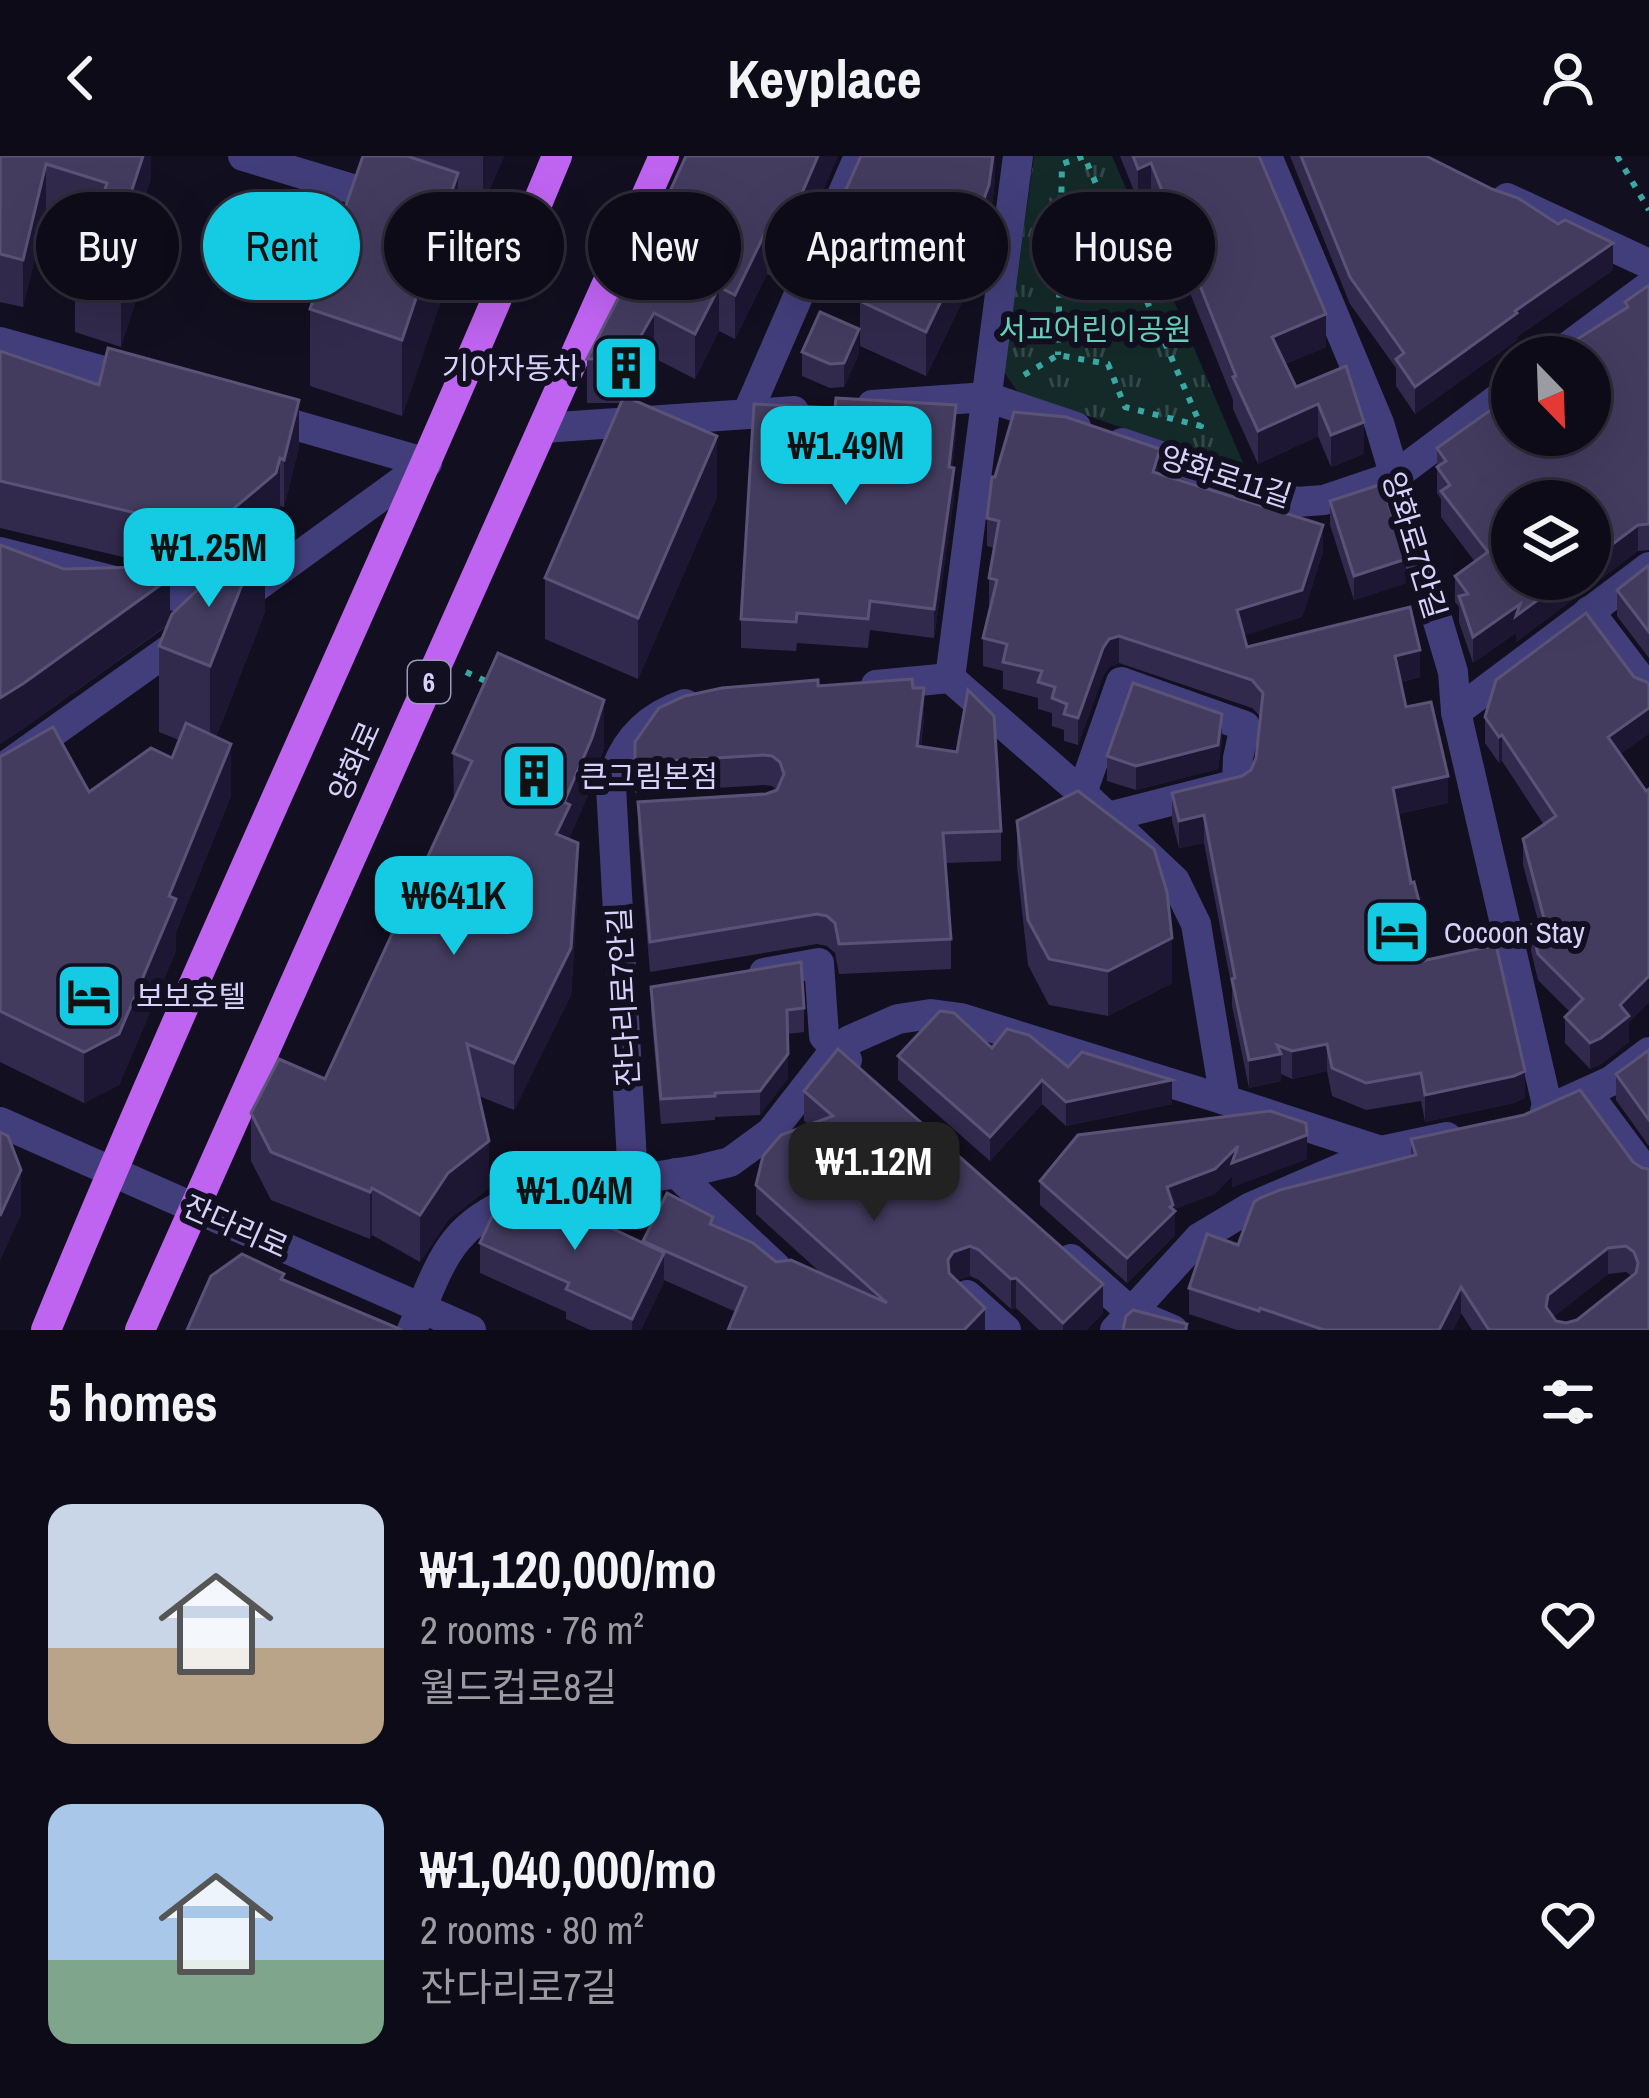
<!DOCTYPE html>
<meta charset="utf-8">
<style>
body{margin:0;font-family:"Archivo Narrow","Noto Sans KR",sans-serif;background:#171421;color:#f1f3f6;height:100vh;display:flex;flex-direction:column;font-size:45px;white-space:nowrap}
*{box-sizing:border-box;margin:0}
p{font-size:39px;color:#9b9ba2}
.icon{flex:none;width:66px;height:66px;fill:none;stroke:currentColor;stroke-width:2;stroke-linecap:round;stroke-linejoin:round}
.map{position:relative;height:1174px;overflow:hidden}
.drawer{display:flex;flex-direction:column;background:#0e0b18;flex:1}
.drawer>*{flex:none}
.top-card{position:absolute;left:36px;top:36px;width:1578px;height:108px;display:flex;gap:24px}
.needle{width:78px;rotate:157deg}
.buttons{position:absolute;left:1491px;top:180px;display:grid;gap:24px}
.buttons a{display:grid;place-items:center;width:120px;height:120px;border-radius:50%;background:#0e0b18;box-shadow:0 12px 48px #0002,0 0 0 3px #2e2b37;font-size:60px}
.price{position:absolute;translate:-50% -102px;padding:0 27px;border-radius:24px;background:#15cbe4;color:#111;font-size:39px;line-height:78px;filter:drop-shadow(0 3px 6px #0008)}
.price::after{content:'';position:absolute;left:50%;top:72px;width:36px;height:27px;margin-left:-18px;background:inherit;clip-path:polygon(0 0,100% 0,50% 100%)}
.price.active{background:#222;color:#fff}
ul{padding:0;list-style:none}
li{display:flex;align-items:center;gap:36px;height:300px;padding:0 48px}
li span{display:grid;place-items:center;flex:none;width:336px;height:240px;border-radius:24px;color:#555}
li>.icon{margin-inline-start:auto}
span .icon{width:144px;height:144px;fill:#fffc;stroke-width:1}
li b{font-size:51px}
h2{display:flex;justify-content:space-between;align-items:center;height:144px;padding:0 48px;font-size:51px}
.tag{padding:0 42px;border-radius:54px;background:#0e0b18;box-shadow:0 12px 48px #0002,0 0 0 3px #2e2b37;font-size:42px;line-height:108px}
.tag.active{background:#15cbe4;color:#111}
header{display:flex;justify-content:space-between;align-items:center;height:156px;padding:0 48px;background:#0e0b18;font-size:54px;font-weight:700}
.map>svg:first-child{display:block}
</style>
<header><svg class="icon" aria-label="back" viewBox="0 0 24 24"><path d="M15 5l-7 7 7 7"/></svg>Keyplace<svg class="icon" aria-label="person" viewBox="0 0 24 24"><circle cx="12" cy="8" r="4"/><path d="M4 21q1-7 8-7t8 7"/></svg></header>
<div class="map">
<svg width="1649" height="1174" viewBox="0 0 1649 1174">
<defs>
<pattern id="park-tufts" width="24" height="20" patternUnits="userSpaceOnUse" patternTransform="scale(3)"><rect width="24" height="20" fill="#132a29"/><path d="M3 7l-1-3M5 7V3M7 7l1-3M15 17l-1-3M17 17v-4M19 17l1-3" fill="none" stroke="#354849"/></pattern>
</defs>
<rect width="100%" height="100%" fill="#120f20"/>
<polygon fill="url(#park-tufts)" points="1034,0 1112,0 1246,314 1018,236 1004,216"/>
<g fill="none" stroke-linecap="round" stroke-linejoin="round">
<g stroke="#39a8a4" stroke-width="6" stroke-dasharray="6 9" stroke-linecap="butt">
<polyline points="1617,0 1649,54"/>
<polyline points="1024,219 1058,199 1108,208 1125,251 1201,270 1084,0 1062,8 1058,199"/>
<polyline points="466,516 492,528"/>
</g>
<g stroke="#423e7b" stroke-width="30">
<polyline points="243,0 522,84"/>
<polyline points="1267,0 1379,267 1453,516 1456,556 1548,953"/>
<polyline points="1507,42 1649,108"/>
<polyline points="0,186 139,225"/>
<polyline points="1554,201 1649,130"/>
<polyline points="872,249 987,241 1076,271"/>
<polyline points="747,258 859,0"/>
<polyline points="260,259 427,307"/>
<polyline points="543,272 794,255"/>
<polyline points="1122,287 1296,346 1324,344 1395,320 1512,232"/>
<polyline points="0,396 226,453"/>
<polyline points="234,447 427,307"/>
<polyline points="1589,455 1649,534"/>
<polyline points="950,522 1018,0"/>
<polyline points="876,529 950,522 1082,637 1175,725 1196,768 1225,944"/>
<polyline points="1456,556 1649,411"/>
<polyline points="0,614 191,478"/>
<polyline points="1082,637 1121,526 1245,570 1238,602 1237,628 1108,661"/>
<polyline points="764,817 819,807 824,880 847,904"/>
<polyline points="1587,937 1649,1020"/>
<polyline points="1545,955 1611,925 1649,896"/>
<polyline points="0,966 471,1174"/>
<polyline points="676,1017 776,1111"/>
<path d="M633 1023 611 631C620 589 644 562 685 548"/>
<polyline points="1071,1103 1131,1156 1173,1174"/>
<polyline points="967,1139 1006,1174"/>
<path d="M412 1174C441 1107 449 1066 524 1041L697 1014 730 1006 771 976 835 894 850 884 898 863 931 858 961 862 1225 944 1381 995"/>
<polyline points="1115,1174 1199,1082 1251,1051 1381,995 1447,981"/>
</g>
<g stroke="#bf64f1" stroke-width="30">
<path d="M46 1174C208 779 394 394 557 0"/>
<polyline points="140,1174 664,0"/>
</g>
</g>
<g fill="#322a4c" fill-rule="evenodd">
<polygon points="0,0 151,0 151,22 139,59 147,109 121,191 75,176 75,128 93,71 46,56 23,151 0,146"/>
<polygon points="363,0 504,0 483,48 458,37 458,94 402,260 310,230 310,153"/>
<polygon points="686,0 838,0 783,126 767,118 735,183 719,175 695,223 654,202 630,243 717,341 638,523 545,483 545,422 621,247 587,247 587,203 643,94"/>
<polygon points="995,0 995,24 989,74 965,140 926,220 860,190 860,145 878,106 840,92 840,47"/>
<polygon points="1120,0 1259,0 1326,191 1285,208 1296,231 1346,210 1364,298 1331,311 1318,280 1258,308 1233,253 1233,244 1151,40 1138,45"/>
<polygon points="1290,0 1426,0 1613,114 1517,181 1517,184 1415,258 1396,230 1396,212 1350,148"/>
<polygon points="1649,129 1649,394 1638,395 1516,486 1516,477 1473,507 1459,466 1459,451 1455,446 1455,420 1475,406 1441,361 1441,343 1437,337 1437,292 1509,241 1509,235 1565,196 1565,191 1625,153 1625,146"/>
<polygon points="0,195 99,229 299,291 284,351 280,350 276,364 265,373 265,456 216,581 231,640 176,776 176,795 119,929 84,947 0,906 0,601 89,636 172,602 179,584 159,576 159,490 167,470 24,572 0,588 0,389 170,461 230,403 208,421 0,372"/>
<polygon points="802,196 859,197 844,231 830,232 802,220"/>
<polygon points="956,278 952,312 954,341 934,482 870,474 868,492 797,487 796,495 741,492 741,463"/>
<polygon points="1160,318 1323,396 1302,461 1244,479 1247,491 1420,521 1401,526 1406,551 1448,647 1398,658 1424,792 1407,799 1525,942 1514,947 1425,966 1421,945 1366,954 1332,940 1327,915 1292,923 1281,918 1281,925 1249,932 1232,850 1232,833 1204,687 1179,692 1172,665 1172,637 1242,620 1251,614 1256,602 1261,561 1252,552 1119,507 1109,511 1103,520 1078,589 1064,585 1064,574 1052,570 1052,557 1038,553 1038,542 1003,533 1003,515 983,510 983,482 991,450 989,449 989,422 994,392 987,390 987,362"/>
<polygon points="1330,345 1406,427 1354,444 1330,369"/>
<polygon points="1649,409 1649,502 1617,460 1617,434"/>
<polygon points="1634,521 1620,599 1646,635 1649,633 1649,846 1629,866 1629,886 1601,908 1590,913 1565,887 1565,861 1570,856 1538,824 1531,795 1531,769 1539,768 1523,709 1523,683 1544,669 1502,605 1499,607 1485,587 1485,561"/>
<polygon points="818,530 913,532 924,562 921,590 1001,675 1001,705 946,707 951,783 951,813 839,818 835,797 827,790 817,788 650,816 638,676 638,646 766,638 777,634 772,630 764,629 635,637 635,586"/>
<polygon points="1222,583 1218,613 1136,634 1107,625 1107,600"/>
<polygon points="604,591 592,630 570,680 578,734 571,839 514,954 479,940 489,1032 448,1064 420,1106 372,1079 370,1083 271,1044 251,1005 251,957 325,923 454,644 453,597"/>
<polygon points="1017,665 1172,827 1108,860 1049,849 1028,809 1017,710"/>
<polygon points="651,831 804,852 804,876 788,878 788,922 760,959 715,961 715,964 661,968 651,855"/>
<polygon points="992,892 1068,911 1172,948 1066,970 1042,948 990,1005 898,924 898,900"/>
<polygon points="1649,894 1649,990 1616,944 1616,918"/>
<polygon points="804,935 1103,1157 1086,1174 1039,1174 1016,1152 1011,1153 979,1124 970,1120 957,1124 985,1174 736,1156 664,1124 641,1174 590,1174 566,1163 566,1156 480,1117 480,1087 575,1067 575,1055 643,1087 713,1069 776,1106 822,1118 756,1058 756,1029 809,968 804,965"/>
<path d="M1411 983 1633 1006 1649 1174H1472L1461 1157 1453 1174H1237L1189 1158V1132L1238 1089 1411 1000ZM1626 1116 1632 1120 1577 1164 1566 1167 1556 1165 1553 1161 1608 1118Z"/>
<polygon points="1307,1003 1232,1031 1232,1020 1215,1038 1173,1053 1175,1079 1127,1127 1040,1049 1040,1025"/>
</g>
<g fill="#1d1733">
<polygon points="143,0 151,0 151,22 125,103 125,55"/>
<polygon points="483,0 504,0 483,48"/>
<polygon points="818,0 838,0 783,126 783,81"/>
<polygon points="993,0 995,0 995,24 989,74 965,140 926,220 926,176"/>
<polygon points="1151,7 1151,40 1138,45 1138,13"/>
<polygon points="46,9 46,56 23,151 23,104"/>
<polygon points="458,17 458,94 402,260 402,184"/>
<polygon points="147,61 147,109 121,191 121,143"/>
<polygon points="767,73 767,118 735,183 735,139"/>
<polygon points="1613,87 1613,114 1517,181 1517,184 1415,258 1415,231 1515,155"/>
<polygon points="719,131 719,175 695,223 695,178"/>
<polygon points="654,157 654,202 628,246 628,202"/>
<polygon points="1326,158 1326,191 1272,213 1272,181"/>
<polygon points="859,173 859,197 844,231 844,207"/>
<polygon points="299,244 299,291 284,351 284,304"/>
<polygon points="1318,248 1318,280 1258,308 1258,275"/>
<polygon points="956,249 956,278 949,341 949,311"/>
<polygon points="1364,266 1364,298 1331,311 1331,279"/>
<polygon points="717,280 717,341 638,523 638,462"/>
<polygon points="1160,293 1160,320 1153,316"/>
<polygon points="280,302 280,350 276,364 265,373 265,456 210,596 210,510 263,375 208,421 208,374"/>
<polygon points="954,312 954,341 934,482 934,453"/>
<polygon points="1323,369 1323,396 1302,461 1237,482 1237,454"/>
<polygon points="1638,369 1638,395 1516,486 1516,477 1473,507 1473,481 1520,448 1566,423 1590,423 1590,405"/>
<polygon points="1406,403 1406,427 1354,444 1354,420"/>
<polygon points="170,422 170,467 24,572 0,588 0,542"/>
<polygon points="1119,480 1119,507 1109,511 1103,520 1078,589 1078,562 1103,492 1109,483"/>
<polygon points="1420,494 1420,521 1395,527 1395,500"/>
<polygon points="924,532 924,562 917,620 917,590"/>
<polygon points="604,544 604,591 592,630 570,680 570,696 556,678 564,646"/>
<polygon points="1649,552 1649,578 1608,607 1608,581"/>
<polygon points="1222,558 1222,583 1218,613 1136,634 1136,610"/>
<polygon points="1502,579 1502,605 1499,607 1499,581"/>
<polygon points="231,588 231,640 176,776 176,795 119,929 84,947 84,896 169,740"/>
<polygon points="1448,620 1448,647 1393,659 1393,632"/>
<polygon points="1204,659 1204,687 1179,692 1179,665"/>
<polygon points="578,687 578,734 571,839 514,954 514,907"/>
<polygon points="1424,765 1424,792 1405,799 1400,808 1400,781 1405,772"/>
<polygon points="1172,782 1172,827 1108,860 1108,815"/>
<polygon points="1649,820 1649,846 1629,866 1629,886 1601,908 1590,913 1590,887 1620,849"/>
<polygon points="1327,888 1327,915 1292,923 1292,895"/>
<polygon points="788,898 788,922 760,959 760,935"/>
<polygon points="1281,898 1281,925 1249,932 1249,904"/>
<polygon points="1525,915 1525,942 1514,947 1425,966 1425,939"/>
<polygon points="1042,924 1042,948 990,1005 990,981"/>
<polygon points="1172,924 1172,948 1066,970 1066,946"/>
<polygon points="1307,979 1307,1003 1232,1031 1232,1020 1215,1038 1173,1054 1175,1055 1175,1079 1127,1127 1127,1102 1167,1031 1238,990"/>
<polygon points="489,985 489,1032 448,1064 420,1106 420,1059 448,1017"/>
<polygon points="21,1014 21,1059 0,1105 0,1060"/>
<polygon points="372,1032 372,1079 370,1083 370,1036"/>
<polygon points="970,1090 970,1120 953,1125 948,1134 948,1104 953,1096"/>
<polygon points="1608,1092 1608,1118 1548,1165 1546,1151 1548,1139"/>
<polygon points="664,1097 664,1127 641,1174 632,1174 632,1163"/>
<polygon points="1016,1122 1016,1152 1011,1153 1011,1123"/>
<polygon points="1103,1128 1103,1157 1086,1174 1063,1174 1063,1167"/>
<polygon points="1461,1131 1461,1157 1453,1174 1439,1174"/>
<polygon points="985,1152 985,1174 964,1174"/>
</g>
<g fill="#433c5f" stroke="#5b5377" stroke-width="3" fill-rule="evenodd">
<polygon points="0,0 143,0 125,55 147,61 121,143 75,128 107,27 46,8 23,104 0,98"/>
<polygon points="363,0 407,0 458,17 402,184 310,153"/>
<polygon points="686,0 818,0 783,81 767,73 735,139 719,131 695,178 654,157 628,202 587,203 643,94"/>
<polygon points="861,0 993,0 989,29 965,95 926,176 860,145 895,68 840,47"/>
<polygon points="1133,0 1259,0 1326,158 1272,181 1296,231 1346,210 1364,266 1331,279 1318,248 1258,275 1233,221 1236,220 1151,7 1138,13"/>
<polygon points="1301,0 1426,0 1492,33 1518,42 1558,68 1565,64 1613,87 1515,155 1517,157 1415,231 1396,203 1404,197 1350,121"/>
<polygon points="1649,129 1649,368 1638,369 1590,405 1590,345 1512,345 1512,423 1566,423 1516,460 1520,448 1473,481 1459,440 1468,438 1455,420 1488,396 1441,335 1450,329 1437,311 1446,305 1437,292 1512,239 1509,235 1512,233 1512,279 1590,279 1590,201 1559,201 1568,195 1565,191 1628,151 1625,146"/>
<polygon points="820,156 859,173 844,207 830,208 802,196"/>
<polygon points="108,192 299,244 284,304 280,302 276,317 208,374 0,325 0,195 99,229"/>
<polygon points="624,240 717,280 638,462 545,422"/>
<polygon points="836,242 956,249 949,311 954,312 934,453 870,445 868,463 797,457 796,466 741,463 754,248 835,252"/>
<polygon points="1014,256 1066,261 1160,293 1153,316 1323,369 1302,434 1237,454 1247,491 1410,451 1420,494 1395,500 1406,551 1431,546 1448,620 1393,632 1411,727 1414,726 1424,765 1405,772 1400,781 1400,791 1412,804 1422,805 1496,789 1525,915 1514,920 1425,939 1421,917 1366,927 1332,912 1327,888 1292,895 1277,889 1281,898 1249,904 1232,823 1235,822 1204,659 1179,665 1172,637 1242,620 1251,614 1256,602 1263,537 1252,524 1119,480 1109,483 1103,492 1078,562 1064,558 1067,548 1052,542 1055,531 1038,526 1042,515 1003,506 1007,488 983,482 997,424 989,422 999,365 987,362 992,321 995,321"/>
<polygon points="1382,328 1406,403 1354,420 1330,345"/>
<polygon points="265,370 210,510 159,490 172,458"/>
<polygon points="0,389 64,413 143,411 170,422 24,527 0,542"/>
<polygon points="1649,409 1649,476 1617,434"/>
<polygon points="1586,457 1634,521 1649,527 1649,552 1608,581 1646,635 1649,633 1649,820 1620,849 1629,860 1601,882 1590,887 1565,861 1583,843 1538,798 1531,769 1545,766 1523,683 1556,660 1502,579 1499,581 1485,561 1496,524"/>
<polygon points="498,497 604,544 592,582 564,646 570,649 556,678 578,687 571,792 514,907 467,888 489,985 448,1017 420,1059 372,1032 370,1036 271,996 251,957 279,903 325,923 472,605 453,597"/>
<polygon points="912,523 913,532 924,532 917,590 957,596 968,534 994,560 1001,675 943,677 951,783 839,788 835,767 827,760 817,758 650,786 638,646 766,638 777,634 784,618 780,606 772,600 764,599 635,607 635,586 659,552 685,540 722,532 818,524 818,530"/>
<polygon points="1133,527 1222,558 1218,589 1136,610 1107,600"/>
<polygon points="186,567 231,588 169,740 176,743 119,878 84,896 0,855 0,601 53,571 89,636 151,592 172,602"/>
<polygon points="1078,635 1154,693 1167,736 1172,782 1108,815 1049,803 1028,764 1017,665"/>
<polygon points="801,806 804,852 787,854 788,898 760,935 715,937 715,940 661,943 651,831"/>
<polygon points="940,855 954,857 992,892 1007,873 1029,879 1068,911 1082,896 1172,924 1066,946 1042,924 990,981 898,900"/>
<polygon points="838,893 1103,1128 1063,1167 1016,1122 1011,1123 979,1094 970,1090 953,1096 948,1104 949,1117 985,1152 964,1174 728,1174 746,1131 643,1085 667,1037 713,1061 710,1068 753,1087 776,1106 791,1104 887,1147 756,1029 763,1000 781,979 833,960 804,935"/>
<polygon points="1649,894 1649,964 1616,918"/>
<path d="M1580 934 1633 1006 1642 1012 1649 1013V1174H1489L1461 1131 1439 1174H1324L1260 1152 1259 1155 1189 1132 1207 1078 1238 1089 1254 1046 1260 1042 1280 1034 1416 999 1411 983 1524 959ZM1626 1090 1634 1096 1638 1107 1636 1117 1577 1164 1566 1167 1556 1165 1546 1151 1548 1139 1608 1092Z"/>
<polygon points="1270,955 1306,967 1307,979 1232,1007 1238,990 1215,1013 1167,1031 1173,1049 1170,1051 1175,1055 1127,1102 1040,1025 1078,979"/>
<polygon points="0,976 8,980 21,1014 0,1060"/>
<polygon points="511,1037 578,1067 575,1055 664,1097 632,1163 566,1133 569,1127 480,1087 500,1043"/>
<polygon points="242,1098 284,1118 281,1123 402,1174 187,1174 211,1120"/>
<polygon points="1133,1154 1187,1168 1185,1174 1123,1174 1126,1160"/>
</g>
<defs>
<g id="building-square" transform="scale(3.45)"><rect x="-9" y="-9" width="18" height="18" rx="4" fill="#15cbe4" stroke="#120f20"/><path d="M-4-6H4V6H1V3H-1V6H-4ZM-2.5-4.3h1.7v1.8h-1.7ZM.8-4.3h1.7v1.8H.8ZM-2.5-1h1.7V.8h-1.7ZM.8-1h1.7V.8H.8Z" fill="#111"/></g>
<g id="hotel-square" transform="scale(3.45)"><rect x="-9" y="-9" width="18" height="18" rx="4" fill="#15cbe4" stroke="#120f20"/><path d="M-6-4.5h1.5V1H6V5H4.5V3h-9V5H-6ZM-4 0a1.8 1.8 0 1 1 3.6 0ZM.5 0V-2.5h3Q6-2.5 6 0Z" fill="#111"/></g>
</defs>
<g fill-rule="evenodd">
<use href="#building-square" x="626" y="212"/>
<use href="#building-square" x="534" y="620"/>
<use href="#hotel-square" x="1397" y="776"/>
<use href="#hotel-square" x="89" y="840"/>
</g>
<g text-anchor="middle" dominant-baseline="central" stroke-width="12" stroke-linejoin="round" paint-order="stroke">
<rect fill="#120f20" stroke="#9d98b9" stroke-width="3" x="408" y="505" width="42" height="42" rx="9"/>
<g font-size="27" font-weight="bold" fill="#d8d2fb">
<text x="429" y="526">6</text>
</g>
<g font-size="30" fill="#66d4bb" stroke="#120f20">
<text x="1095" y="173">서교어린이공원</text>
</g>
<g font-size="30" fill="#d8d2fb" stroke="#120f20" text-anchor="start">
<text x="580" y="212" text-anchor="end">기아자동차</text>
<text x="580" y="620">큰그림본점</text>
<text x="1444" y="776">Cocoon Stay</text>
<text x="136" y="840">보보호텔</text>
</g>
<g font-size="30" fill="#d8d2fb" stroke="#120f20">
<text transform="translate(1226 320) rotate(18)">양화로11길</text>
<text transform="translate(1415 389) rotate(73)">양화로7안길</text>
<text transform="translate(354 605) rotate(-66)">양화로</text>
<text transform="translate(623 841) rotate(-93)">잔다리로7안길</text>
<text transform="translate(236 1070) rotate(24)">잔다리로</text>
</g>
</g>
</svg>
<div class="buttons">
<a><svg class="needle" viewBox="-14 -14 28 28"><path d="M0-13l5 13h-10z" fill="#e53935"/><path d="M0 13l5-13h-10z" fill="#9b9ba2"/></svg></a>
<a><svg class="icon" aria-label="layers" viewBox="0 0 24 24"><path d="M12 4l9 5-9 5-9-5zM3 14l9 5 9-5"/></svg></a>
</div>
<b class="price" style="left:846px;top:352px">₩1.49M</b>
<b class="price" style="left:209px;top:454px">₩1.25M</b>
<b class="price" style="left:454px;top:802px">₩641K</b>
<b class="price active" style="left:874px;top:1068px">₩1.12M</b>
<b class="price" style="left:575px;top:1097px">₩1.04M</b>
<div class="top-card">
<a class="tag">Buy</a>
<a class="tag active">Rent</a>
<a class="tag">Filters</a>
<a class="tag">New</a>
<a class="tag">Apartment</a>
<a class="tag">House</a>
</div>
</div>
<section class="drawer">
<h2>5 homes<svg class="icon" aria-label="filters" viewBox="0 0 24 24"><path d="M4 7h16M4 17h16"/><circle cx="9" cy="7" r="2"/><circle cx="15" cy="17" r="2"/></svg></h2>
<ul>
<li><span style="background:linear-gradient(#c9d6e8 60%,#b9a48a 0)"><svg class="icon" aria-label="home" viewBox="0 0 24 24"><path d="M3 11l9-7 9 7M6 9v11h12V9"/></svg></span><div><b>₩1,120,000/mo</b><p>2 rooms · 76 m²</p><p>월드컵로8길</p></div><svg class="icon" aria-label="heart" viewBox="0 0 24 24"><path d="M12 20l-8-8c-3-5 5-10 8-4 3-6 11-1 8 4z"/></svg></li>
<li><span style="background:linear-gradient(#a9c7e8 65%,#7fa58c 0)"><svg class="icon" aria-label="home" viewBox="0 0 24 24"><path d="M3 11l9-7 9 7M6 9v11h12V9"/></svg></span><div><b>₩1,040,000/mo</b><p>2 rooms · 80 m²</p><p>잔다리로7길</p></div><svg class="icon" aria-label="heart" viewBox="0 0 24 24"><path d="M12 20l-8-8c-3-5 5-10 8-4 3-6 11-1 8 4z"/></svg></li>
</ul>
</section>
